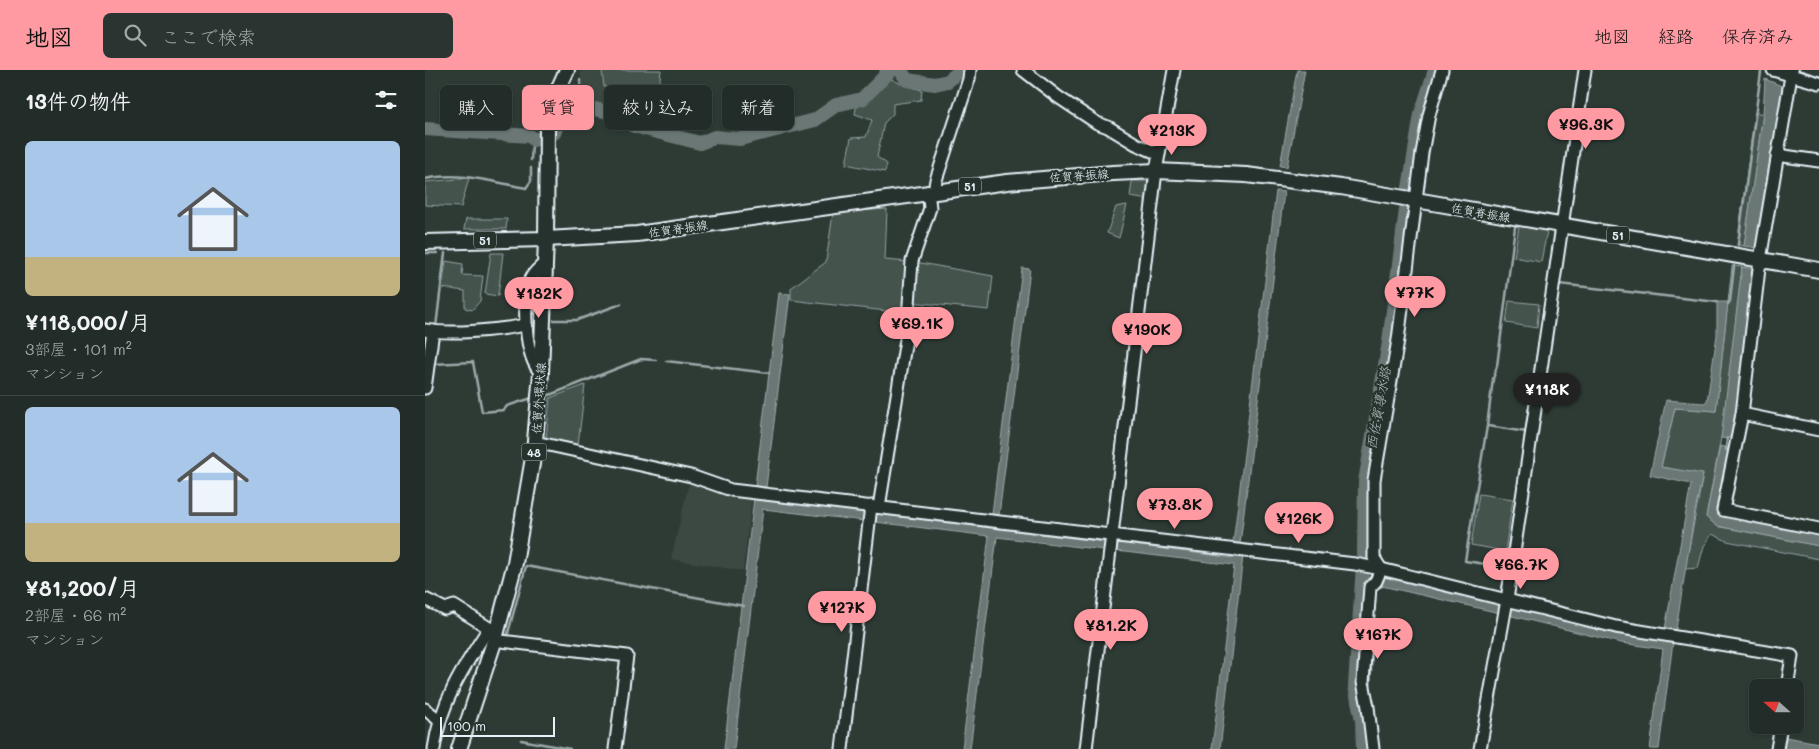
<!DOCTYPE html>
<html lang="ja">
<meta charset="utf-8">
<style>
body{margin:0;font-family:Mali,"Klee One",sans-serif;background:#2a3430;color:#f1f3f6;height:100vh;display:flex;flex-direction:column;font-size:19px;white-space:nowrap}
*{box-sizing:border-box;margin:0}
p{font-size:16px;color:#a2a7a8}
.icon{flex:none;width:28px;height:28px;fill:none;stroke:currentColor;stroke-width:2;stroke-linecap:round;stroke-linejoin:round}
.map{position:relative;flex:1;overflow:hidden}
.side{display:flex;flex-direction:column;background:#222c28;width:425px}
.side>*{flex:none}
.hud{position:absolute;left:15px;top:15px;width:475px;height:45px;display:flex;gap:10px}
.needle{width:32px;rotate:291deg}
.fabs{position:absolute;left:1324px;top:609px;display:grid;gap:10px}
.fabs a{display:grid;place-items:center;width:55px;height:55px;border-radius:8px;background:#222c28;box-shadow:0 1px 4px #0004,0 0 0 1px #3f4845;font-size:25px}
.scale{position:absolute;left:15px;bottom:12px;width:115px;box-sizing:border-box;padding-left:5px;border:2px solid #e8f1f8;border-top:0;font-size:14px;line-height:18px;white-space:nowrap;color:#e8f1f8;-webkit-text-stroke:4px #26332d;paint-order:stroke}
.price{position:absolute;translate:-50% -42px;padding:0 11px;border-radius:18px;background:#ff9aa2;color:#111;font-size:16px;line-height:32px;filter:drop-shadow(0 1px 2px #0008)}
.price::after{content:'';position:absolute;left:50%;top:30px;width:15px;height:11px;margin-left:-8px;background:inherit;clip-path:polygon(0 0,100% 0,50% 100%)}
.price.current{background:#222;color:#fff}
ul{padding:0;list-style:none}
li{display:grid;align-content:center;gap:10px;height:265px;padding:0 25px}
li+li{border-top:1px solid #3f4845}
li span{display:grid;place-items:center;height:155px;border-radius:8px;color:#555}
li>.icon{margin-inline-start:auto}
span .icon{width:90px;height:90px;fill:#fffc;stroke-width:1}
li b{font-size:21px}
h2{display:flex;justify-content:space-between;align-items:center;height:60px;padding:0 25px;font-size:21px}
.pill{padding:0 18px;border-radius:8px;background:#222c28;box-shadow:0 1px 4px #0004,0 0 0 1px #3f4845;font-size:18px;line-height:45px}
.pill.current{background:#ff9aa2;color:#111}
header{display:flex;align-items:center;gap:30px;box-sizing:border-box;height:70px;padding:0 25px;background:#ff9aa2;color:#111}
header strong{font-size:24px}
nav{display:flex;gap:28px;margin-inline-start:auto;font-size:18px}
.search{width:350px;height:45px;background:#2a3430;display:flex;align-items:center;gap:12px;box-sizing:border-box;padding:0 18px;border-radius:8px;color:#a2a7a8;font-size:19px}
main{display:flex;flex:1;min-height:0}
.map>svg:first-child{display:block}
</style>
<header>
<strong>地図</strong>
<div class="search"><svg class="icon" aria-label="search" viewBox="0 0 24 24"><circle cx="10" cy="10" r="6"/><path d="M15 15l6 6"/></svg>ここで検索</div>
<nav><a>地図</a><a>経路</a><a>保存済み</a></nav>
</header>
<main>
<section class="side">
<h2>13件の物件<svg class="icon" aria-label="filters" viewBox="0 0 24 24"><path d="M4 7h16M4 17h16"/><circle cx="9" cy="7" r="2"/><circle cx="15" cy="17" r="2"/></svg></h2>
<ul>
<li><span style="background:linear-gradient(#a9c7e8 75%,#c2b280 0)"><svg class="icon" aria-label="home" viewBox="0 0 24 24"><path d="M3 11l9-7 9 7M6 9v11h12V9"/></svg></span><div><b>¥118,000/月</b><p>3部屋 · 101 m²</p><p>マンション</p></div></li>
<li><span style="background:linear-gradient(#a9c7e8 75%,#c2b280 0)"><svg class="icon" aria-label="home" viewBox="0 0 24 24"><path d="M3 11l9-7 9 7M6 9v11h12V9"/></svg></span><div><b>¥81,200/月</b><p>2部屋 · 66 m²</p><p>マンション</p></div></li>
</ul>
</section>
<div class="map">
<svg width="1394" height="679" viewBox="0 0 1394 679">
<rect width="100%" height="100%" fill="#2e3b35"/>
<filter id="ink" filterUnits="userSpaceOnUse"><feTurbulence type="fractalNoise" baseFrequency=".02" numOctaves="2"/><feDisplacementMap in="SourceGraphic" scale="10" xChannelSelector="R" yChannelSelector="G"/><feConvolveMatrix kernelMatrix="1 2 1 2 8 2 1 2 1" color-interpolation-filters="sRGB"/></filter>
<g filter="url(#ink)">
<g fill="#3b4843">
<polygon points="155,0 177,0 179,17 208,23 201,49 184,39 159,31"/>
<polygon points="267,410 327,426 318,501 246,489 263,417"/>
</g>
<g fill="#45524e" stroke="#96a2a3">
<polygon points="177,0 236,0 233,25 251,24 248,42 240,44 237,61 201,49 208,23 179,17"/>
<polygon points="464,8 479,15 497,20 496,30 468,34 468,44 459,53 452,87 462,94 460,102 421,94 426,68 441,67 447,50 430,44 431,38 450,25"/>
<polygon points="1330,42 1338,44 1319,176 1312,175"/>
<polygon points="44,108 36,137 0,135 0,112"/>
<polygon points="707,111 727,111 724,130 705,127"/>
<polygon points="702,135 694,168 682,163 691,137"/>
<polygon points="462,139 460,190 484,192 479,243 366,230 366,218 401,192 408,143"/>
<polygon points="41,149 82,149 81,159 39,159"/>
<polygon points="1094,156 1122,161 1116,192 1089,187"/>
<polygon points="66,183 78,183 73,226 60,224"/>
<polygon points="21,191 38,194 37,205 58,206 55,231 47,240 40,238 40,221 17,218"/>
<polygon points="490,192 568,206 564,240 487,232"/>
<polygon points="1307,196 1317,197 1299,352 1281,447 1292,456 1394,476 1394,489 1302,471 1287,464 1279,476 1273,498 1260,499 1278,405 1236,397 1250,338 1291,341"/>
<polygon points="1084,231 1114,234 1112,258 1081,253"/>
<polygon points="160,315 153,375 121,369 125,328"/>
<polygon points="1054,424 1088,429 1080,481 1046,475"/>
</g>
<g fill="#6b7775" stroke="#9da8a9">
<polygon points="872,0 880,0 862,97 855,96"/>
<polygon points="1340,9 1359,17 1333,178 1319,176 1338,44"/>
<polygon points="851,121 859,122 815,474 808,474"/>
<polygon points="1317,197 1329,199 1312,348 1308,366 1302,369 1296,368"/>
<polygon points="597,198 605,199 574,445 567,444"/>
<polygon points="354,223 365,224 341,417 330,416"/>
<polygon points="1292,232 1303,232 1291,341 1250,338 1236,397 1278,404 1269,446 1251,559 1249,562 1240,559 1266,414 1225,405 1241,330 1279,333 1282,331 1292,265"/>
<polygon points="1295,376 1305,379 1295,441 1394,462 1394,476 1292,456 1281,447"/>
<polygon points="329,428 441,441 440,451 338,439 309,679 299,679"/>
<polygon points="451,444 680,472 679,480 572,467 545,679 537,679 564,466 450,452"/>
<polygon points="692,473 809,488 809,485 818,486 795,679 787,679 809,495 691,481"/>
<polygon points="961,506 1076,534 1075,543 957,516 957,512"/>
<polygon points="1093,537 1194,564 1248,572 1234,679 1225,679 1238,579 1196,573 1083,545 1085,538"/>
<polygon points="1360,667 1394,673 1394,679 1358,679"/>
</g>
<g fill="none" stroke-linecap="round" stroke-linejoin="round">
<g stroke="#9da8a9" stroke-width="2.5">
<polyline points="456,0 464,2"/>
<polyline points="1373,0 1394,7"/>
<polyline points="155,10 157,35"/>
<polyline points="106,90 107,75 109,70"/>
<path d="M0 109C34 101 68 112 101 118L106 111V98"/>
<polyline points="1133,144 1135,130"/>
<polyline points="1313,175 1336,2"/>
<polyline points="0,183 12,183"/>
<polyline points="1123,212 1130,164"/>
<polyline points="1134,214 1292,232"/>
<polyline points="1303,234 1305,231 1309,196"/>
<polyline points="129,250 152,250 196,234"/>
<polyline points="11,257 20,183"/>
<polyline points="1115,266 1122,222"/>
<polyline points="241,291 344,303"/>
<polyline points="9,292 8,294 48,292 57,342 79,340 82,336 107,328"/>
<polyline points="1110,299 1113,278"/>
<polyline points="122,326 216,289 231,290"/>
<polyline points="1063,356 1101,362"/>
<polyline points="1099,372 1108,311"/>
<polyline points="1301,380 1302,368"/>
<polyline points="1095,404 1098,382"/>
<polyline points="1087,456 1093,416"/>
<polyline points="1081,497 1040,491 1062,356 1068,309 1072,296 1090,157"/>
<polyline points="950,519 957,516"/>
<polyline points="1077,523 1085,465"/>
<polyline points="25,540 26,543 47,554"/>
<polyline points="82,567 101,496 319,536"/>
<polyline points="945,619 949,535"/>
<polyline points="949,639 952,669"/>
<polyline points="96,670 145,679"/>
</g>
<g stroke="#6b7775" stroke-width="14">
<polyline points="474,0 476,1 482,10 510,14 523,11 536,0"/>
<path d="M0 59 105 66 109 70 129 63C134 52 134 42 139 32L183 42 209 56 275 73 290 67 315 69 390 50 411 35 437 29 466 0"/>
<polyline points="938,679 937,650 930,616 939,480 940,412 964,272 983,124 996,44 1010,0"/>
</g>
<g stroke="#e8f1f8" stroke-width="15">
<g id="minor">
<polyline points="598,0 633,27 672,53 683,57 711,74 734,84"/>
<polyline points="1348,0 1394,13"/>
<polyline points="1367,0 1335,190 1317,344 1298,440 1394,459"/>
<polyline points="1352,85 1394,91"/>
<polyline points="509,121 511,110 544,9 545,0"/>
<path d="M0 260C25 265 75 260 100 255"/>
<path d="M116 303C99 286 97 230 106 208 109 202 115 197 120 193"/>
<polyline points="0,318 8,261"/>
<polyline points="1317,344 1394,360"/>
<polyline points="110,372 266,406 306,420 930,494 956,499 1191,557 1367,586 1362,618"/>
<polyline points="454,437 482,263 487,191 505,138 503,122"/>
<polyline points="0,529 20,539 29,536 64,558 71,559"/>
<polyline points="70,569 76,571 202,586 190,679"/>
<polyline points="0,639 14,650"/>
<path d="M9 679C15 633 39 596 64 558"/>
<polyline points="417,679 446,436"/>
<polyline points="661,679 731,101 749,0"/>
<polyline points="948,679 943,637 938,612 945,517 951,511 956,499 949,488 949,410 973,270 997,83 1004,45 1017,0"/>
<polyline points="1055,679 1082,530 1160,0"/>
<polyline points="1352,679 1356,655"/>
</g>
</g>
<g stroke="#e8f1f8" stroke-width="18">
<g id="major">
<polyline points="0,172 121,169 212,164 582,112 688,103 731,101 821,105 916,117 1394,200"/>
<polyline points="34,679 70,569 90,493 109,382 116,303 121,169 122,59 126,35 142,0"/>
</g>
</g>
<use href="#minor" stroke="#26332d" stroke-width="11"/>
<use href="#major" stroke="#26332d" stroke-width="14"/>
</g>
</g>
<g text-anchor="middle" dominant-baseline="central" stroke-width="4.5" stroke-linejoin="round" paint-order="stroke">
<g fill="#26332d" stroke="#aeb8bb" stroke-width="1">
<rect x="534" y="107.5" width="22" height="17" rx="4"/>
<rect x="1182" y="156.5" width="22" height="17" rx="4"/>
<rect x="49" y="161.5" width="22" height="17" rx="4"/>
<rect x="96.5" y="373.5" width="25" height="17" rx="4"/>
</g>
<g font-size="11" font-weight="bold" fill="#e8f1f8">
<text x="545" y="116">51</text>
<text x="1193" y="165">51</text>
<text x="60" y="170">51</text>
<text x="109" y="382">48</text>
</g>
<g font-size="12" fill="#e8f1f8" stroke="#26332d">
<text transform="translate(654 105) rotate(-4)">佐賀脊振線</text>
<text transform="translate(1056 142) rotate(10)">佐賀脊振線</text>
<text transform="translate(253 158) rotate(-8)">佐賀脊振線</text>
<text transform="translate(113 328) rotate(-86)">佐賀外環状線</text>
</g>
<g font-size="14" font-style="italic" fill="#b0babd" stroke="#26332d">
<text transform="translate(953 338) rotate(-80)">西佐賀導水路</text>
</g>
</g>
</svg>
<div class="fabs">
<a><svg class="needle" viewBox="-14 -14 28 28"><path d="M0-13l5 13h-10z" fill="#e53935"/><path d="M0 13l5-13h-10z" fill="#a2a7a8"/></svg></a>
</div>
<div class="scale">100 m</div>
<b class="price" style="left:1161px;top:80px">¥96.3K</b>
<b class="price" style="left:747px;top:86px">¥213K</b>
<b class="price" style="left:990px;top:248px">¥77K</b>
<b class="price" style="left:114px;top:249px">¥182K</b>
<b class="price" style="left:492px;top:279px">¥69.1K</b>
<b class="price" style="left:722px;top:285px">¥190K</b>
<b class="price current" style="left:1122px;top:345px">¥118K</b>
<b class="price" style="left:750px;top:460px">¥73.8K</b>
<b class="price" style="left:874px;top:474px">¥126K</b>
<b class="price" style="left:1096px;top:520px">¥66.7K</b>
<b class="price" style="left:417px;top:563px">¥127K</b>
<b class="price" style="left:686px;top:581px">¥81.2K</b>
<b class="price" style="left:953px;top:590px">¥167K</b>
<div class="hud">
<a class="pill">購入</a>
<a class="pill current">賃貸</a>
<a class="pill">絞り込み</a>
<a class="pill">新着</a>
</div>
</div>
</main>
